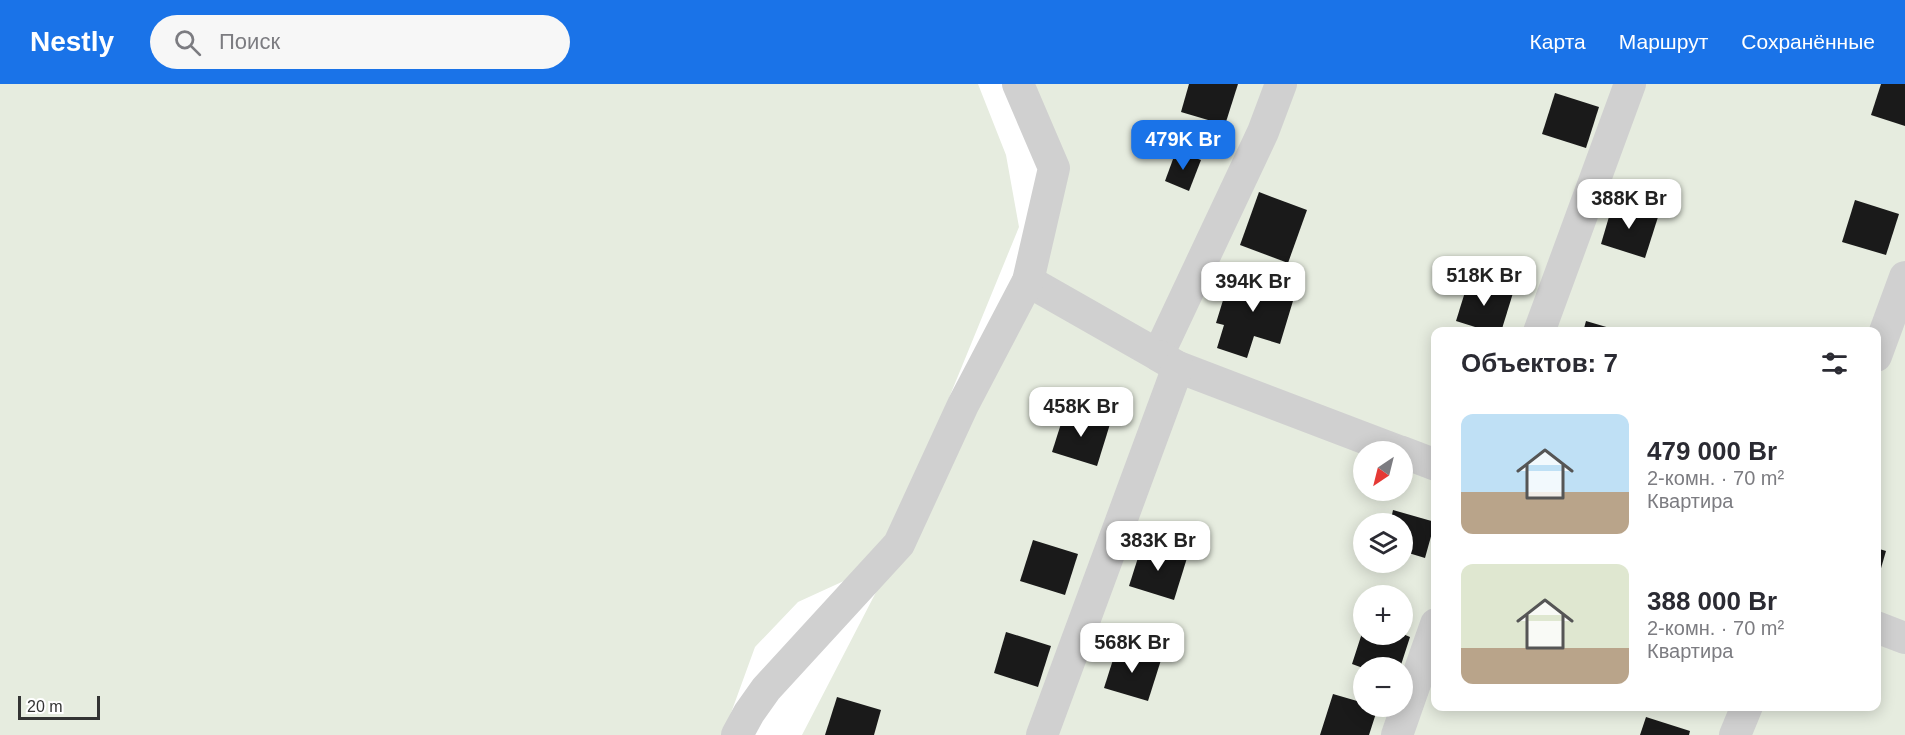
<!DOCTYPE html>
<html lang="ru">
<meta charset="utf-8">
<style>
body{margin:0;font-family:Arial,sans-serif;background:#f7f7f7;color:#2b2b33;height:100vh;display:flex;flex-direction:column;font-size:22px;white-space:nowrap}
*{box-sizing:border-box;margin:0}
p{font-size:20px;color:#7c7c81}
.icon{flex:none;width:33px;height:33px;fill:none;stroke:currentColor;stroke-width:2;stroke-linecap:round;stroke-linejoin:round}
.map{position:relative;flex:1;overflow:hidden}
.details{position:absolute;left:1431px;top:243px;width:450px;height:384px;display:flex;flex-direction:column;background:#fff;border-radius:12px;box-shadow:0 3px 15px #0003}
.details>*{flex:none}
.needle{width:39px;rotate:215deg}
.buttons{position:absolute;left:1353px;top:357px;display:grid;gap:12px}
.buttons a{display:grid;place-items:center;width:60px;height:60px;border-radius:50%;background:#fff;box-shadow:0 3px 15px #0003;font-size:30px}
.scale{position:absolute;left:18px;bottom:15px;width:82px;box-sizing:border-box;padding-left:6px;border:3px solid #333;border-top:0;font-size:16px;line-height:21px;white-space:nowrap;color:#333;-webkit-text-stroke:4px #fff;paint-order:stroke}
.price{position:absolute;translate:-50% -51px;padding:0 14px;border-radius:12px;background:#fff;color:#222;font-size:20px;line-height:39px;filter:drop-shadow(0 2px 3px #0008)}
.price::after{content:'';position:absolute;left:50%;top:36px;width:18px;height:14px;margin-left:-9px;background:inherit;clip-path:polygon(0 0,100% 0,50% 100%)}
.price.on{background:#1a73e8;color:#fff}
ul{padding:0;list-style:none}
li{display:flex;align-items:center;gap:18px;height:150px;padding:0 30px}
li span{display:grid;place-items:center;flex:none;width:168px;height:120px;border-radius:12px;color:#555}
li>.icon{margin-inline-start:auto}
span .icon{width:72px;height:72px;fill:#fffc;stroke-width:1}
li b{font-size:26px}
h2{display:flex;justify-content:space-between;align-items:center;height:72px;padding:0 30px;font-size:26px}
header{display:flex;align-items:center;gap:36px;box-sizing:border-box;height:84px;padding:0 30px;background:#1a73e8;color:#fff}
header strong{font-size:28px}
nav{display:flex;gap:33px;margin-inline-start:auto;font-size:21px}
.search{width:420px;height:54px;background:#f7f7f7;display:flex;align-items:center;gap:15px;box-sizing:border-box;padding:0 21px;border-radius:33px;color:#7c7c81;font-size:22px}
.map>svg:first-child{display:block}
</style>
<header>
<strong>Nestly</strong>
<div class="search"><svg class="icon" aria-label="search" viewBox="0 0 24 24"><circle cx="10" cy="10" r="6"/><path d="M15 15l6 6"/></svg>Поиск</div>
<nav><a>Карта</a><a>Маршрут</a><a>Сохранённые</a></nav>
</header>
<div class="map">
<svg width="1905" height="651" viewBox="0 0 1905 651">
<rect width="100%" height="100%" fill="#fff"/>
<g fill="#e6ecdf" fill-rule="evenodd">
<polygon points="0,0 978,0 1006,71 1019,143 881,480 798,518 755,563 723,651 0,651"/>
<path d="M1020 0H1905V651H802L1002 265 1055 76ZM1436 248H1876V622H1436ZM1364 368H1402V406H1364ZM1364 440H1402V478H1364ZM1364 512H1402V550H1364ZM1364 584H1402V622H1364Z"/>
</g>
<g fill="#1a1a1a">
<polygon points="1189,0 1238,0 1225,41 1181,28"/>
<polygon points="1881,0 1905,0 1905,42 1871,31"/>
<polygon points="1555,9 1599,23 1586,64 1542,50"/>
<polygon points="1176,67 1201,76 1189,107 1165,97"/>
<polygon points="1259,108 1307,126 1288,179 1240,161"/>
<polygon points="1855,116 1899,130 1886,171 1842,158"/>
<polygon points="1613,119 1658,133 1645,174 1601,160"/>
<polygon points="1232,187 1296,207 1280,260 1254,252 1247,274 1217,264 1224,241 1216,239"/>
<polygon points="1469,195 1513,209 1501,248 1491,248 1456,237"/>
<polygon points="1586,237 1620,247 1620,248 1583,248"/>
<polygon points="1065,327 1110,340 1097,382 1052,368"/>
<polygon points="1393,426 1435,438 1425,474 1402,467 1402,440 1390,440"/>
<polygon points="1033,456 1078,470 1065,511 1020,497"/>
<polygon points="1142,461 1187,474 1174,516 1129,502"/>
<polygon points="1876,464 1886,467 1877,498 1876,498"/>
<polygon points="1363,546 1364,550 1403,550 1410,553 1400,584 1363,584 1352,580"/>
<polygon points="1006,548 1051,562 1038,603 994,589"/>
<polygon points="1117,563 1161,576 1148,617 1104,604"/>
<polygon points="1333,610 1364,619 1364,622 1378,623 1369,651 1320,651"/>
<polygon points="837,613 881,626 874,651 825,651"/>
<polygon points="1646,633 1690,647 1689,651 1640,651"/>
</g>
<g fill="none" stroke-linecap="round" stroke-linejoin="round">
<g stroke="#d0d0d0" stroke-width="32">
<polyline points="1028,197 1158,271 1263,48 1281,0"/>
<polyline points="1539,248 1630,0"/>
<polyline points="1159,272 1178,283 1401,368"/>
<polyline points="1876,272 1905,193"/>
<polyline points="1402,368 1436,381"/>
<polyline points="1876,543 1905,554"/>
<polyline points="737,651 749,629 766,605 899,460 963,321 1028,197 1054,84 1018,0"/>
<polyline points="1042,651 1178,283"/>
<polyline points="1397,651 1436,540"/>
<polyline points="1735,651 1747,622"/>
</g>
</g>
</svg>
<div class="buttons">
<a><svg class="needle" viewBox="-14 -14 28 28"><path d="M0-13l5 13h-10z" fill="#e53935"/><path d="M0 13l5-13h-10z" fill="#7c7c81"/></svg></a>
<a><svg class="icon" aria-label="layers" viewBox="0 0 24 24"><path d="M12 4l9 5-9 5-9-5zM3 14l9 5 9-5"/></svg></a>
<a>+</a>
<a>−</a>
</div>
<div class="scale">20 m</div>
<b class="price on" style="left:1183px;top:87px">479K Br</b>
<b class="price" style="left:1629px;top:146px">388K Br</b>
<b class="price" style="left:1484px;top:223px">518K Br</b>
<b class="price" style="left:1253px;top:229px">394K Br</b>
<b class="price" style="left:1081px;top:354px">458K Br</b>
<b class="price" style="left:1158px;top:488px">383K Br</b>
<b class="price" style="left:1132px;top:590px">568K Br</b>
<section class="details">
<h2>Объектов: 7<svg class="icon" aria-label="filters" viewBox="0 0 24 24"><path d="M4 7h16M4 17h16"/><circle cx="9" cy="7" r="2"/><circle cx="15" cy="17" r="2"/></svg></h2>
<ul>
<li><span style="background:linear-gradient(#bfe0f5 65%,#b9a48a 0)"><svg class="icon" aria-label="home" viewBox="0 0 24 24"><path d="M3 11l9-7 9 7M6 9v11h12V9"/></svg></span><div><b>479 000 Br</b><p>2-комн. · 70 m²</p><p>Квартира</p></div></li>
<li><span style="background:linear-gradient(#dfe7d0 70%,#b9a48a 0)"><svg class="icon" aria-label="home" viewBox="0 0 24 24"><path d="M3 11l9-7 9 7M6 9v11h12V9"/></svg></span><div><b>388 000 Br</b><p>2-комн. · 70 m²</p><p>Квартира</p></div></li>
</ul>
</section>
</div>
